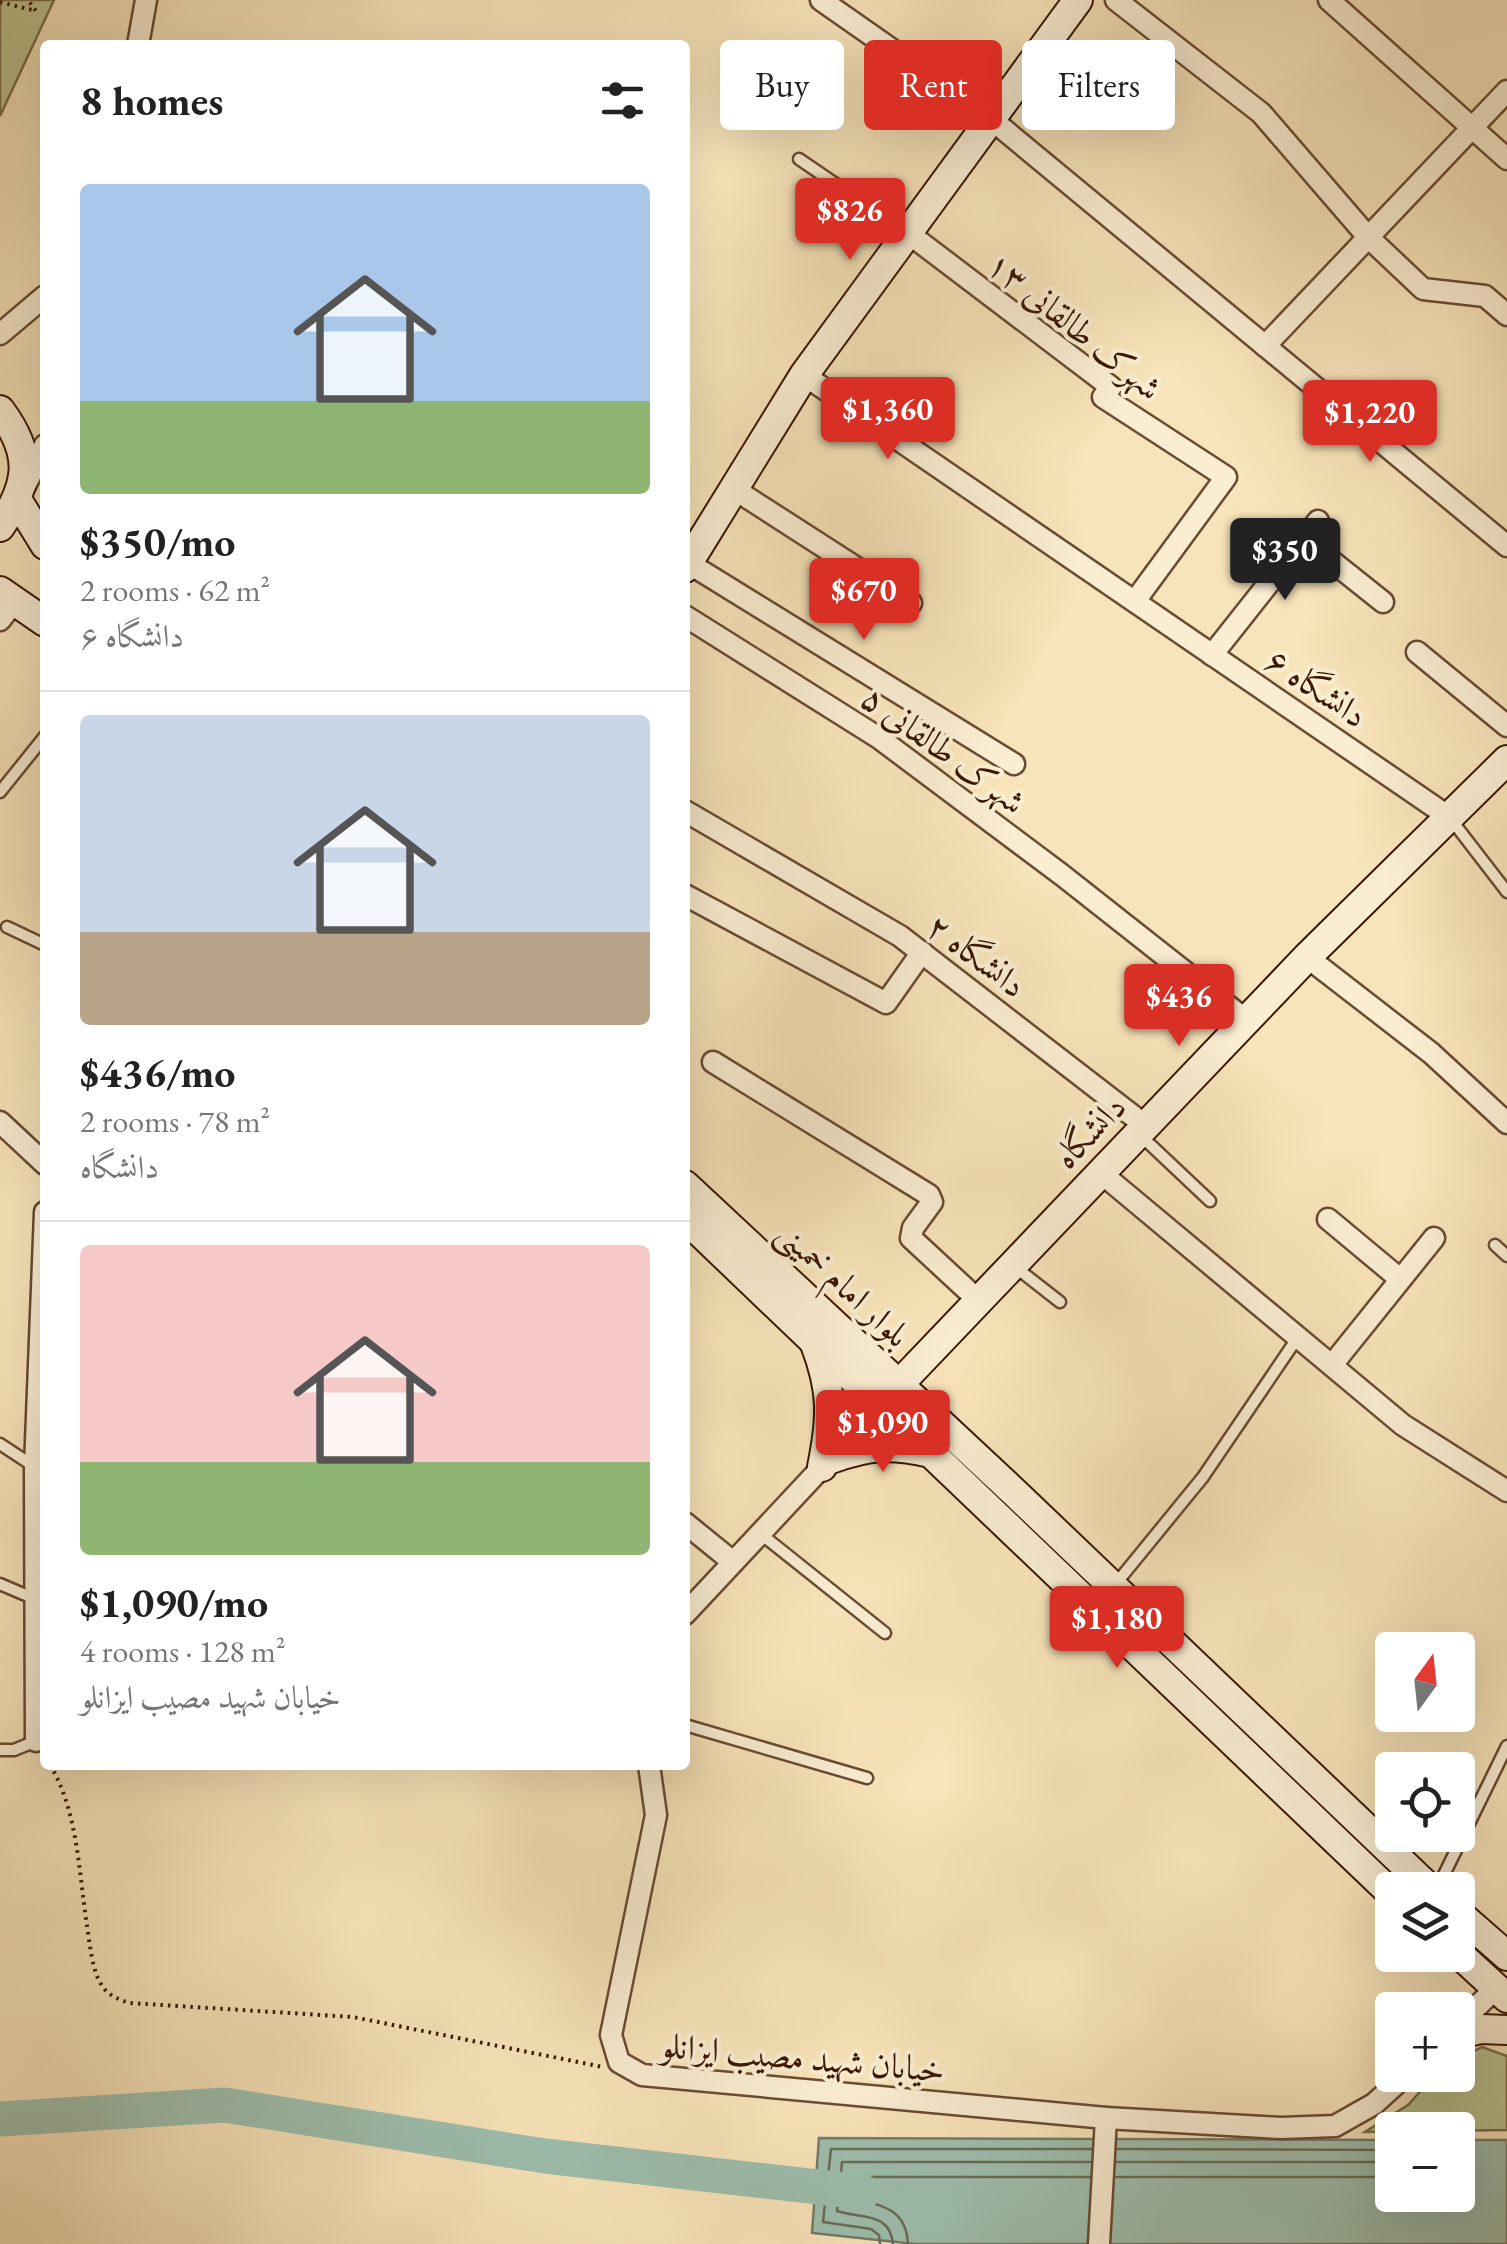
<!DOCTYPE html>
<meta charset="utf-8">
<style>
body{margin:0;font-family:"EB Garamond",Amiri,serif;background:#f6f6f6;color:#222;height:100vh;display:flex;flex-direction:column;font-size:38px;white-space:nowrap}
*{box-sizing:border-box;margin:0}
p{font-size:32px;color:#767676}
.icon{flex:none;width:55px;height:55px;fill:none;stroke:currentColor;stroke-width:2;stroke-linecap:round;stroke-linejoin:round}
.map{position:relative;flex:1;overflow:hidden}
.panel{position:absolute;left:40px;top:40px;width:650px;height:1730px;display:flex;flex-direction:column;background:#fff;border-radius:10px;box-shadow:0 10px 40px #0002}
.panel>*{flex:none}
.banner{position:absolute;left:720px;top:40px;width:635px;height:90px;display:flex;gap:20px}
.needle{width:65px;rotate:15deg}
.controls{position:absolute;left:1375px;top:1632px;display:grid;gap:20px}
.controls a{display:grid;place-items:center;width:100px;height:100px;border-radius:10px;background:#fff;box-shadow:0 10px 40px #0002;font-size:50px}
.price{position:absolute;translate:-50% -85px;padding:0 22px;border-radius:10px;background:#d93025;color:#fff;font-size:32px;line-height:65px;filter:drop-shadow(0 2px 5px #0008)}
.price::after{content:'';position:absolute;left:50%;top:60px;width:30px;height:22px;margin-left:-15px;background:inherit;clip-path:polygon(0 0,100% 0,50% 100%)}
.price.current{background:#222;color:#fff}
ul{padding:0;list-style:none}
li{display:grid;align-content:center;gap:20px;height:530px;padding:0 40px}
li+li{border-top:2px solid #e0e0e0}
li span{display:grid;place-items:center;height:310px;border-radius:10px;color:#555}
li>.icon{margin-inline-start:auto}
span .icon{width:180px;height:180px;fill:#fffc;stroke-width:1}
li b{font-size:42px}
h2{display:flex;justify-content:space-between;align-items:center;height:120px;padding:0 40px;font-size:42px}
.pill{padding:0 35px;border-radius:10px;background:#fff;box-shadow:0 10px 40px #0002;font-size:35px;line-height:90px}
.pill.current{background:#d93025;color:#fff}
.map>svg:first-child{display:block}
</style>
<div class="map">
<svg width="1507" height="2244" viewBox="0 0 1507 2244">
<rect width="100%" height="100%" fill="#f8e4ba"/>
<filter id="stains"><feTurbulence type="fractalNoise" baseFrequency=".002" numOctaves="4"/><feColorMatrix values="0 0 0 0 .2 0 0 0 0 .09 0 0 0 0 .02 0 0 0 .5 -.17"/></filter>
<radialGradient id="worn" r=".72"><stop offset=".6" stop-color="#630" stop-opacity="0"/><stop offset="1" stop-color="#630" stop-opacity=".3"/></radialGradient>
<g fill="#bcc490" stroke="#7a6e4a" stroke-width="2.5">
<polygon points="0,0 54,0 0,116"/>
<polygon points="1482,2047 1507,2056 1507,2130 1365,2132 1408,2105 1435,2075 1458,2075 1458,2058"/>
</g>
<polygon fill="#9dbfae" stroke="#757c6a" stroke-width="2.5" points="819,2138 1392,2140 1392,2195 1458,2195 1458,2140 1507,2140 1507,2244 915,2244 812,2233"/>
<g fill="none" stroke-linecap="round" stroke-linejoin="round">
<g stroke="#6b6c59" stroke-width="2.5">
<polyline points="1117,2149 1392,2150"/>
<polyline points="1116,2162 1392,2162"/>
<polyline points="1115,2177 1392,2177"/>
<polyline points="880,2244 879,2235 871,2229 823,2222 831,2149 1092,2149"/>
<path d="M893 2244C890 2211 860 2219 837 2211L842 2162H1091"/>
<path d="M908 2244C906 2208 882 2206 853 2198L855 2177H1090"/>
</g>
<polyline stroke="#9dbfae" stroke-width="35" points="0,2119 225,2105 545,2156 863,2192"/>
<g stroke="#694b32" stroke-width="15">
<g id="lane">
<polyline points="799,159 906,232"/>
<polyline points="0,792 45,736"/>
<polyline points="1450,818 1507,892"/>
<polyline points="7,927 45,945"/>
<polyline points="1139,1134 1210,1201"/>
<polyline points="1495,1245 1507,1256"/>
<polyline points="1014,1266 1060,1302"/>
<polyline points="0,1444 35,1467"/>
<polyline points="761,1534 885,1633"/>
<polyline points="0,1584 35,1599"/>
<polyline points="1114,1586 1203,1477 1298,1337"/>
<polyline points="685,1725 867,1778"/>
<polyline points="0,1750 14,1750 36,1741"/>
<polyline points="1437,1889 1507,1746"/>
</g>
</g>
<g stroke="#694b32" stroke-width="25">
<g id="street">
<polyline points="821,0 991,119 1507,546"/>
<polyline points="1116,0 1261,113 1368,237 1423,289 1485,296 1507,315"/>
<polyline points="1329,0 1507,159"/>
<polyline points="138,45 146,0"/>
<polyline points="908,233 1111,387 1103,397 1226,477 1135,601"/>
<polyline points="0,334 45,296"/>
<polyline points="1265,346 1507,91"/>
<polyline points="804,375 1449,817"/>
<polyline points="25,486 45,445"/>
<polyline points="734,489 911,603"/>
<polyline points="1304,539 1383,602"/>
<polyline points="685,561 1014,764"/>
<polyline points="685,616 879,738 1062,875 1246,1020"/>
<polyline points="0,620 15,601"/>
<polyline points="1417,652 1507,726"/>
<polyline points="1212,655 1318,521"/>
<polyline points="685,811 900,936 1146,1126"/>
<polyline points="685,895 886,1003 922,952"/>
<polyline points="1307,957 1431,1053 1507,1123"/>
<polyline points="713,1062 929,1195 932,1202 913,1228 911,1238 979,1301"/>
<polyline points="0,1122 45,1164"/>
<polyline points="1101,1173 1403,1425 1507,1491"/>
<polyline points="1328,1219 1400,1279"/>
<polyline points="1332,1365 1434,1238"/>
<polyline points="685,1523 733,1562"/>
<polyline points="685,1614 881,1404"/>
<polyline points="36,1741 35,1467 45,1212"/>
<polyline points="649,1765 656,1815 611,2035 619,2062 642,2075 1106,2118 1281,2128 1335,2126 1374,2104 1406,2075"/>
<polyline points="1458,2025 1496,1988"/>
<polyline points="1099,2244 1106,2118"/>
</g>
</g>
<g stroke="#391804" stroke-width="32">
<g id="secondary">
<path d="M0 410C33 454 30 483 0 527"/>
<polyline points="18,501 45,545"/>
<polyline points="685,568 804,375 1078,0"/>
<polyline points="0,591 45,622"/>
<polyline points="685,1185 1014,1492 1431,1890"/>
<polyline points="685,1218 1392,1894"/>
<path d="M815 1344C833 1391 832 1418 822 1467"/>
<polyline points="885,1399 1307,957 1507,760"/>
<path d="M831 1459C870 1445 891 1444 931 1453"/>
<polyline points="1458,1913 1507,1956"/>
<polyline points="1458,1953 1507,1998"/>
<polyline points="1458,2034 1481,2029 1507,2030"/>
</g>
</g>
<g stroke="#391804" stroke-width="4" stroke-dasharray="2.5 5" stroke-linecap="butt">
<polyline points="0,2 36,11 28,0"/>
<path d="M50 1765C78 1811 79 1874 87 1926 90 1944 92 1973 103 1987 109 1996 120 2000 130 2003L353 2017 603 2067"/>
</g>
<use href="#lane" stroke="#faedd2" stroke-width="10"/>
<use href="#street" stroke="#faedd2" stroke-width="20"/>
<use href="#secondary" stroke="#faedd2" stroke-width="28"/>
</g>
<g text-anchor="middle" dominant-baseline="central" stroke-width="8" stroke-linejoin="round" paint-order="stroke">
<g font-size="35" fill="#391804" stroke="#faedd2">
<text transform="translate(1075 325) rotate(39)">شهرک طالقانی ۱۳</text>
<text transform="translate(1317 687) rotate(34)">دانشگاه ۶</text>
<text transform="translate(944 749) rotate(36)">شهرک طالقانی ۵</text>
<text transform="translate(977 955) rotate(37)">دانشگاه ۲</text>
<text transform="translate(1089 1131) rotate(-46)">دانشگاه</text>
<text transform="translate(844 1283) rotate(43)">بلوار امام خمینی</text>
<text transform="translate(803 2057) rotate(5)">خیابان شهید مصیب ایزانلو</text>
</g>
</g>
<rect width="100%" height="100%" filter="url(#stains)"/>
<rect width="100%" height="100%" fill="url(#worn)"/>
</svg>
<div class="controls">
<a><svg class="needle" viewBox="-14 -14 28 28"><path d="M0-13l5 13h-10z" fill="#e53935"/><path d="M0 13l5-13h-10z" fill="#767676"/></svg></a>
<a><svg class="icon" aria-label="locate" viewBox="0 0 24 24"><circle cx="12" cy="12" r="6"/><path d="M12 2v4M12 18v4M2 12h4M18 12h4"/></svg></a>
<a><svg class="icon" aria-label="layers" viewBox="0 0 24 24"><path d="M12 4l9 5-9 5-9-5zM3 14l9 5 9-5"/></svg></a>
<a>+</a>
<a>−</a>
</div>
<b class="price" style="left:850px;top:263px">$826</b>
<b class="price" style="left:888px;top:462px">$1,360</b>
<b class="price" style="left:1370px;top:465px">$1,220</b>
<b class="price current" style="left:1285px;top:603px">$350</b>
<b class="price" style="left:864px;top:643px">$670</b>
<b class="price" style="left:1179px;top:1049px">$436</b>
<b class="price" style="left:883px;top:1475px">$1,090</b>
<b class="price" style="left:1117px;top:1671px">$1,180</b>
<div class="banner">
<a class="pill">Buy</a>
<a class="pill current">Rent</a>
<a class="pill">Filters</a>
</div>
<section class="panel">
<h2>8 homes<svg class="icon" aria-label="filters" viewBox="0 0 24 24"><path d="M4 7h16M4 17h16"/><circle cx="9" cy="7" r="2"/><circle cx="15" cy="17" r="2"/></svg></h2>
<ul>
<li><span style="background:linear-gradient(#a9c7e8 70%,#8fb573 0)"><svg class="icon" aria-label="home" viewBox="0 0 24 24"><path d="M3 11l9-7 9 7M6 9v11h12V9"/></svg></span><div><b>$350/mo</b><p>2 rooms · 62 m²</p><p>دانشگاه ۶</p></div></li>
<li><span style="background:linear-gradient(#c9d6e8 70%,#b9a48a 0)"><svg class="icon" aria-label="home" viewBox="0 0 24 24"><path d="M3 11l9-7 9 7M6 9v11h12V9"/></svg></span><div><b>$436/mo</b><p>2 rooms · 78 m²</p><p>دانشگاه</p></div></li>
<li><span style="background:linear-gradient(#f6c9c9 70%,#8fb573 0)"><svg class="icon" aria-label="home" viewBox="0 0 24 24"><path d="M3 11l9-7 9 7M6 9v11h12V9"/></svg></span><div><b>$1,090/mo</b><p>4 rooms · 128 m²</p><p>خیابان شهید مصیب ایزانلو</p></div></li>
</ul>
</section>
</div>
